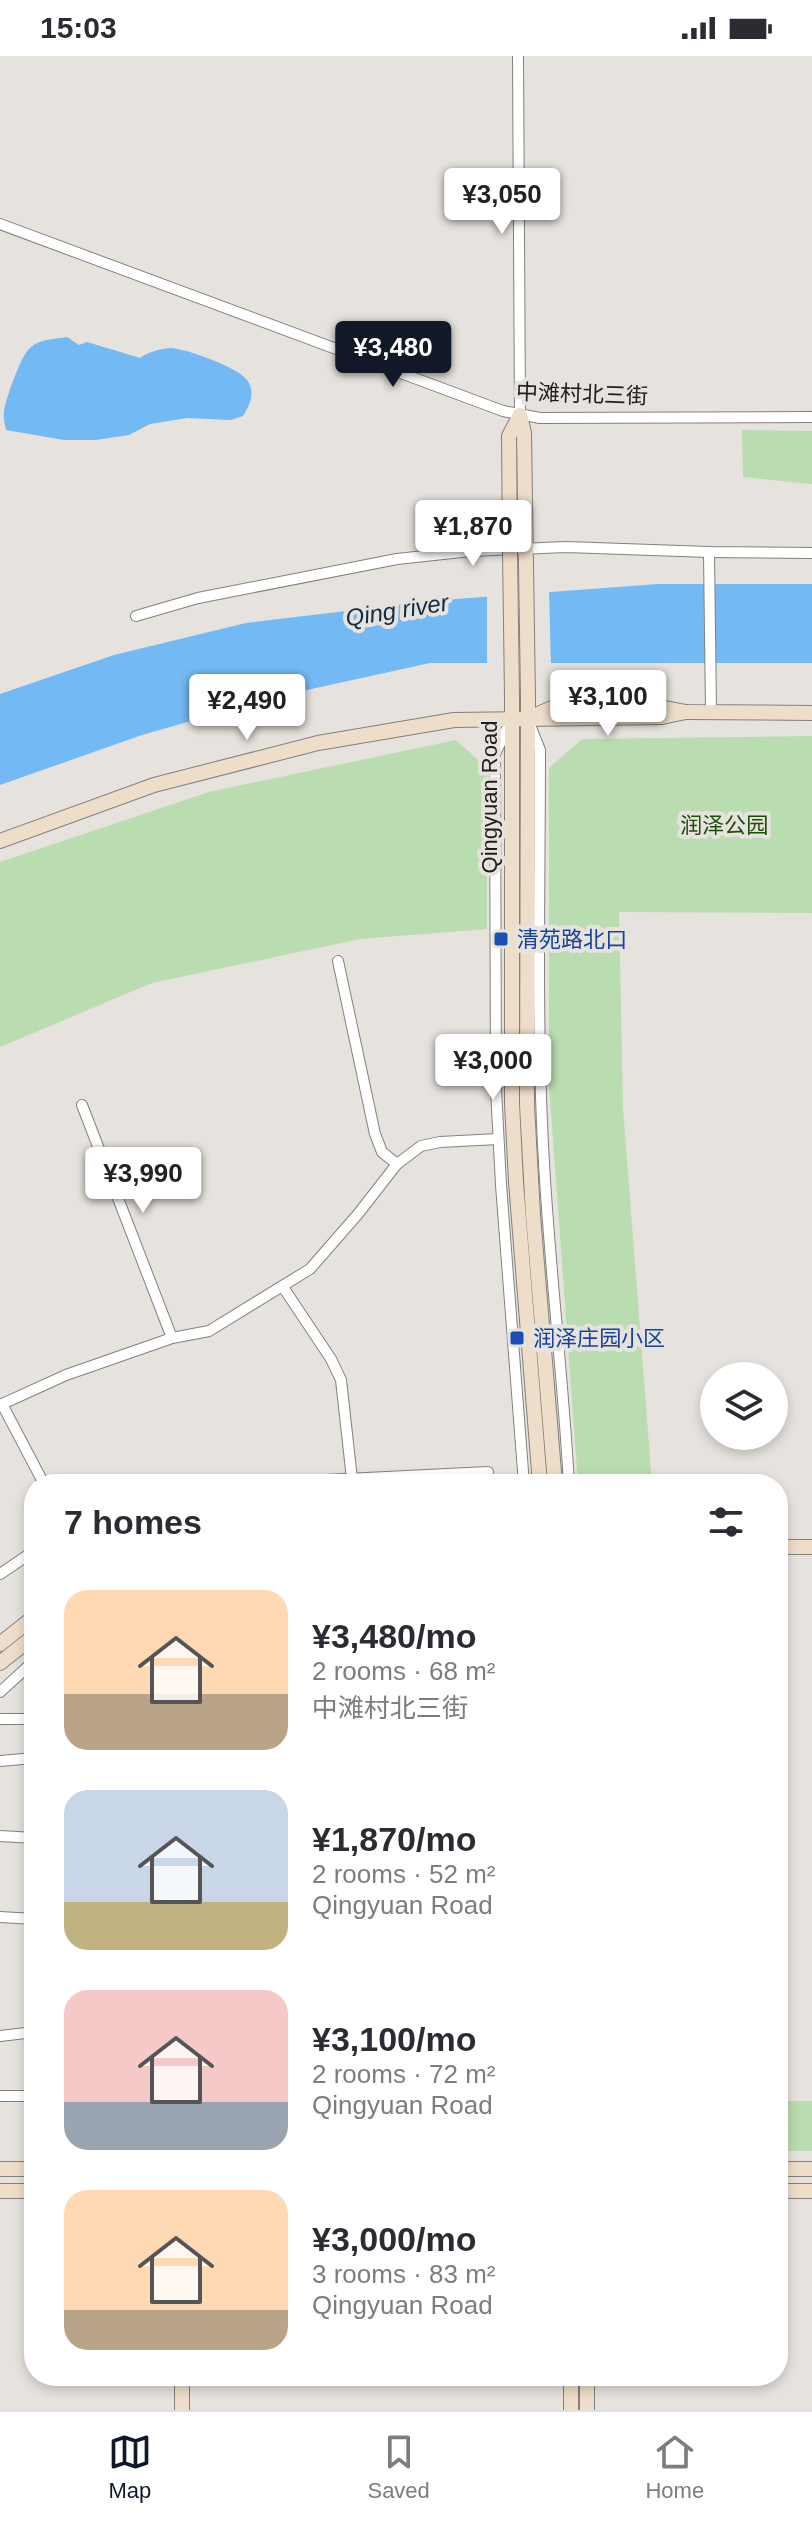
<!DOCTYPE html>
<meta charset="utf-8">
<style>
body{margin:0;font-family:Arial,"Noto Sans SC",sans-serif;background:#f7f7f7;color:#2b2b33;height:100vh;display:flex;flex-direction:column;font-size:30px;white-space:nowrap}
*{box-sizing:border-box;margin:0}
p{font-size:26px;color:#7c7c81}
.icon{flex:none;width:44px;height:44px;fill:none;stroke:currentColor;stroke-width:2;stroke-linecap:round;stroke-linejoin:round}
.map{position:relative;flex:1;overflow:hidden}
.drawer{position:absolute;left:24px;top:1418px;width:764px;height:912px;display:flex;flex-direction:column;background:#fff;border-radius:32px;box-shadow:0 4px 12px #0003}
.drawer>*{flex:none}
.tools{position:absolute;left:700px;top:1306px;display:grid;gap:16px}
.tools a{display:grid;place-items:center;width:88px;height:88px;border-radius:50%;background:#fff;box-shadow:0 4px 12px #0003;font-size:40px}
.price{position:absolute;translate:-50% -68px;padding:0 18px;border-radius:8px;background:#fff;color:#222;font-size:26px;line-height:52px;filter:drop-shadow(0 2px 4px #0008)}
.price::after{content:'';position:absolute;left:50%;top:48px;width:24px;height:18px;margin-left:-12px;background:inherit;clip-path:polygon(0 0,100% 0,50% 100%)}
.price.selected{background:#111827;color:#fff}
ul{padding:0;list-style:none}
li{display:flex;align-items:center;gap:24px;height:200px;padding:0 40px}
li span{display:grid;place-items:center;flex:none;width:224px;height:160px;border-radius:24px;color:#555}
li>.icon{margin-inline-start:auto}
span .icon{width:96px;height:96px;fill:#fffc;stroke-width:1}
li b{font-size:34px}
h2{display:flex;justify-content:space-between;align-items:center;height:96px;padding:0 40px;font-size:34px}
.status{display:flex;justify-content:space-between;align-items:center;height:56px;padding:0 40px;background:#fff;direction:ltr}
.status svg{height:22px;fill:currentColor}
.tabs{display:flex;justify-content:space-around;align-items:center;height:112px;border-top:2px solid #e1e1e2;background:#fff;font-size:22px;color:#7c7c81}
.tabs a{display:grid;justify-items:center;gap:4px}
.tabs .selected{color:#111827}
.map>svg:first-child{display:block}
</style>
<div class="status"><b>15:03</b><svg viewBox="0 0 49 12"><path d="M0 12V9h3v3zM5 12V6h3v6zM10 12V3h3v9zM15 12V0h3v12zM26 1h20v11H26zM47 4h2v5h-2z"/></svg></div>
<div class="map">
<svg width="812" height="2354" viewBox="0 0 812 2354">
<rect width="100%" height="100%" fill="#e6e2dd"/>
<g fill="#badcb1">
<polygon points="742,374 812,375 812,428 743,421"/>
<polygon points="812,680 812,857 619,856 623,1052 652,1428 578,1428 549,1028 549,712 582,683"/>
<polygon points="456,684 487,712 487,873 360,883 152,927 0,991 0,806 209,736"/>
<rect x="778" y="2045" width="34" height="50"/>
</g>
<g fill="#73b9f4">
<path d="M67 281 79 289 87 286 140 302C148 296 160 293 170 292 185 292 239 312 247 324 256 336 250 349 243 360L231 364 187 362 150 368 129 379 96 384H64L6 374C5 368 3 361 4 355 6 343 21 298 31 291 41 283 55 283 67 281Z"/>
<polygon points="658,528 812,528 812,607 430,607 275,641 142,679 0,729 0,638 114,599 246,567 430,545"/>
</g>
<polygon fill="#e6e2dd" points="549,532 551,612 487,613 487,537"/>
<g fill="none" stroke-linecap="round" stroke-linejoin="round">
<g stroke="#84817c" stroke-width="12">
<g id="street">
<polyline points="518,0 520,359"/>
<polyline points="0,168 503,355 540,362 812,361"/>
<polyline points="709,496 711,656"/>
<polyline points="136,560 198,542 397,503 471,495 566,491 709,496 812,497"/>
<polyline points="511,664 495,698 496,1033 501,1129 524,1428"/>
<path d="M530 669 540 694C540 831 536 970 544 1107 550 1214 563 1321 569 1428"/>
<polyline points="338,905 375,1078 382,1096 397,1108"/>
<polyline points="82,1049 172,1282"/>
<polyline points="283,1231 331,1303 341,1324 352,1423"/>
<polyline points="2,1348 44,1428"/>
<polyline points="0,1349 66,1319 172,1282 209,1275 310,1213 358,1158 397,1108 421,1090 440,1086 498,1083"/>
<polyline points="246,1428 488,1416"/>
<polyline points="0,1518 34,1495"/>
<polyline points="0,1636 34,1605"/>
<polyline points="0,1663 34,1663"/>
<polyline points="0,1705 34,1702"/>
<polyline points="0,1780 34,1782"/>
<polyline points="0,1861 34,1863"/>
<polyline points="0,1980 34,1976"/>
<polyline points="0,2040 34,2040"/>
</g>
</g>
<g stroke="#84817c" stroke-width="16">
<g id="secondary">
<polyline points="520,359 524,377 528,642 527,1049 533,1159 555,1428"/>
<polyline points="510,494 509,380 520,359"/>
<polyline points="512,641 512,1047 516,1126 540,1428"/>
<polyline points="531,661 552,652 626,649 660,651 686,656 812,657"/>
<polyline points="0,785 154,729 318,687 454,664 662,661 686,656"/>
<polyline points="778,1491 812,1491"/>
<polyline points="0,1588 34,1561"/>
<polyline points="0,1607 34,1580"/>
<polyline points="0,2113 34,2113"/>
<polyline points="778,2113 812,2113"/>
<polyline points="0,2135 34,2135"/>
<polyline points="778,2135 812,2135"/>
<polyline points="182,2354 182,2320"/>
<polyline points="571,2354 571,2320"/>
<polyline points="587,2354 587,2320"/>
</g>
</g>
<use href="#street" stroke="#fff" stroke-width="10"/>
<use href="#secondary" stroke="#eeddc8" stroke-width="14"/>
<g stroke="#84817c" stroke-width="16" stroke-linecap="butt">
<polyline id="secondary-bridge" points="510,494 512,641"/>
</g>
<use href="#secondary-bridge" stroke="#eeddc8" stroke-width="14"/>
</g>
<g fill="#1a4fb4" stroke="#e6e2dd" stroke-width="3">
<rect x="493" y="875" width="16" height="16" rx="4"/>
<rect x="509" y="1274" width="16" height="16" rx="4"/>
</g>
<g text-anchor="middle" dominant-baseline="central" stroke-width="8" stroke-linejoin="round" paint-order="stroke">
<g font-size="22" fill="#1e1d1b" stroke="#e6e2dd">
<text transform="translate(582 338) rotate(2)">中滩村北三街</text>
<text transform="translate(489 741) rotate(-90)">Qingyuan Road</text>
</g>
<g font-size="22" fill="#1c4f06" stroke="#e6e2dd">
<text x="724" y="769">润泽公园</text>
</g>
<g font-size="22" fill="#164399" stroke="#e6e2dd" text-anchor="start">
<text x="517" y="883">清苑路北口</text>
<text x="533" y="1282">润泽庄园小区</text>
</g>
<g font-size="24" font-style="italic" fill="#0f2c44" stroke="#e6e2dd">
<text transform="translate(397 554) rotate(-9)">Qing river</text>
</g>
</g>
</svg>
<div class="tools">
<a><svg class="icon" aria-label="layers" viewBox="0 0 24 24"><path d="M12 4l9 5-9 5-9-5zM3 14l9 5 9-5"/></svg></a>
</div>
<b class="price" style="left:502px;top:180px">¥3,050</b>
<b class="price selected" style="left:393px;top:333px">¥3,480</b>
<b class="price" style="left:473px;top:512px">¥1,870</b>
<b class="price" style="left:608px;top:682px">¥3,100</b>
<b class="price" style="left:247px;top:686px">¥2,490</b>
<b class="price" style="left:493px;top:1046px">¥3,000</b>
<b class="price" style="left:143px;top:1159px">¥3,990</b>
<section class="drawer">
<h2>7 homes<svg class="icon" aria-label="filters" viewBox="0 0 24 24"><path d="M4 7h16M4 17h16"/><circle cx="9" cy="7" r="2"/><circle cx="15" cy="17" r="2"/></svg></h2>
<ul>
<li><span style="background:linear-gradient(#ffd9b3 65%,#b9a48a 0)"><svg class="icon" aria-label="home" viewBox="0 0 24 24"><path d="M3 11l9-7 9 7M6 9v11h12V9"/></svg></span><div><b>¥3,480/mo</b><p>2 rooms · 68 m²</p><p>中滩村北三街</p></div></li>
<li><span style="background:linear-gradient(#c9d6e8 70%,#c2b280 0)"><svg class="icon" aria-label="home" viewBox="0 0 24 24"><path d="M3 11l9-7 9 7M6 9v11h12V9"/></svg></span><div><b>¥1,870/mo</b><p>2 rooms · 52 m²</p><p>Qingyuan Road</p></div></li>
<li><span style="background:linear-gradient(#f6c9c9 70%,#9aa5b1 0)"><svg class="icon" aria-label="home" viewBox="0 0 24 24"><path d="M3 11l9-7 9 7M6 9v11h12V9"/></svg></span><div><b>¥3,100/mo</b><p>2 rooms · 72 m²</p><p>Qingyuan Road</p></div></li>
<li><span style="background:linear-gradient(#ffd9b3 75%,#b9a48a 0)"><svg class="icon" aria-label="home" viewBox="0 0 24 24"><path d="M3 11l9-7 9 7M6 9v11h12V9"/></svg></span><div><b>¥3,000/mo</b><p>3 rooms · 83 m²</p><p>Qingyuan Road</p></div></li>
</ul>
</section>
</div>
<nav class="tabs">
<a class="selected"><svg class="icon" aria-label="map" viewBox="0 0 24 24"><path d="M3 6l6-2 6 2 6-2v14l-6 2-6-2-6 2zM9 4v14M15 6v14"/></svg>Map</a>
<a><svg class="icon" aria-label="saved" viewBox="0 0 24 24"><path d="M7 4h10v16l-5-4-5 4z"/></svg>Saved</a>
<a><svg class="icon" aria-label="home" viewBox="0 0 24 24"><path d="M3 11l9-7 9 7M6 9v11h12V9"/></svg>Home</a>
</nav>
